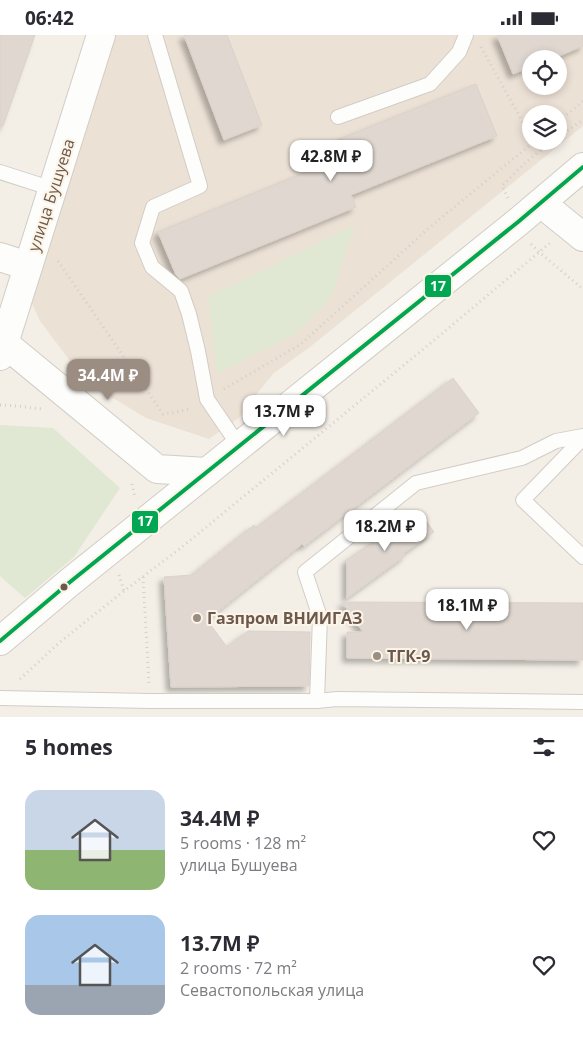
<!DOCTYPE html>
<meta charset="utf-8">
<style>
body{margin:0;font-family:"Open Sans",sans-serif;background:#f7f7f7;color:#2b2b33;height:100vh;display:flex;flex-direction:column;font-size:19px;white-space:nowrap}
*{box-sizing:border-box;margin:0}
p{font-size:16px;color:#7c7c81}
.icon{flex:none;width:28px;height:28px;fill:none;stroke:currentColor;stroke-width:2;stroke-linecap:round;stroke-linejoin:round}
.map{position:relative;height:682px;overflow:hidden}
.details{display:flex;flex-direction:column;background:#fff;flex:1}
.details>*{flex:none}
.buttons{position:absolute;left:522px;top:15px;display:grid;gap:10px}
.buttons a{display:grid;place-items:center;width:45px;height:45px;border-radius:50%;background:#fff;box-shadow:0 2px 8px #0003;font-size:25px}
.price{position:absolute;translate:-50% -42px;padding:0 11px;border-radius:10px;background:#fff;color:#222;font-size:16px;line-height:32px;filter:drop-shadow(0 1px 2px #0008)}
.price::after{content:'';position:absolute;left:50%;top:30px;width:15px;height:11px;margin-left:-8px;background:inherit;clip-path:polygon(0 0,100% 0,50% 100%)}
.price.on{background:#9b8d82;color:#fff}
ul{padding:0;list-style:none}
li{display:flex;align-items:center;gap:15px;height:125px;padding:0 25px}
li span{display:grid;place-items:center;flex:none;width:140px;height:100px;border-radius:15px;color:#555}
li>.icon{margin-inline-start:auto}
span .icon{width:60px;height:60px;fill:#fffc;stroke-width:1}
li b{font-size:21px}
h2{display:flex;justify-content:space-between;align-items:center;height:60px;padding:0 25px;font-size:21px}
.status{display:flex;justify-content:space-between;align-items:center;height:35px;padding:0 25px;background:#fff;direction:ltr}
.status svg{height:14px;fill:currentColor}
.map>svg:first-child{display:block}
</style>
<div class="status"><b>06:42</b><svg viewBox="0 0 49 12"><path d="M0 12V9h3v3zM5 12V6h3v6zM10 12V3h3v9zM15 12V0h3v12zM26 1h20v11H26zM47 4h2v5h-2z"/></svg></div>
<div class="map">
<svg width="583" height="682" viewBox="0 0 583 682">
<defs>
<filter id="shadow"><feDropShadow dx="-4.5" dy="4.5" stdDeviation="2.5" flood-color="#0004"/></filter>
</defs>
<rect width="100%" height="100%" fill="#f3efe7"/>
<path fill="#ece1d5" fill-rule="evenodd" d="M108 0H583V91L310 312 274 338 255 361 240 382 209 404 146 383 85 346 40 286 26 255ZM531 24H559V51H531ZM531 79H559V106H531Z"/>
<g fill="#e0e8d3">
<polygon points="355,190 330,264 294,300 217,339 208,262"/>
<polygon points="0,390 53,393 120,453 74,522 25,563 0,541"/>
</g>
<g fill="#dfd7d0" stroke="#dbd2ca" filter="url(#shadow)">
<polygon points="0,0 35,0 3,91 0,91"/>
<polygon points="184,0 227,0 262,90 224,105"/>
<polygon points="497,0 583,0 583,11 552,24 531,24 531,32 513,39"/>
<polygon points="476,49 497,101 351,160 356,172 180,244 176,240 158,197 348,120 342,103"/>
<polygon points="453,343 479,378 304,511 302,509 207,585 227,612 248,596 310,597 309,651 171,652 164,542 192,540 254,490 256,493"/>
<polygon points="419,476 434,497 404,518 406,520 347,563 347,525 389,496 389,497"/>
<polygon points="342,567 583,568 583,625 347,623 347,597 363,597"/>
</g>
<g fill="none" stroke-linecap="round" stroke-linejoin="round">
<g stroke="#d2ccc6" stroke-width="16">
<g id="service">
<polyline points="155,0 200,151 153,172 142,208 152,232 181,256 189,279 198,316 207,364 239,411"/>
<polyline points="338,82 430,49 459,17 466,0"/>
<polyline points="0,137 53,154"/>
<polyline points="583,403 523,465 583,522"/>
<polyline points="0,663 150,666 317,666 337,664 583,667"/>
<polyline points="317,666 320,582 305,537 416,448 522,423 556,406 583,401"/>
</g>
</g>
<g stroke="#d2ccc6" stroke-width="30">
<g id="minor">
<polyline points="0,222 28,231"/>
<polyline points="4,308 157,434 207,437"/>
</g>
</g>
<g stroke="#d2ccc6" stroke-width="30">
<g id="tertiary">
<polyline points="541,168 583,202"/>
<polyline points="0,321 101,0"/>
</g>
</g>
<g stroke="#d2ccc6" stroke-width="30">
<polyline id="secondary" points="0,606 70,547 518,187 583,132"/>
</g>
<g stroke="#d4cfc9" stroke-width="3" stroke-dasharray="1 4" stroke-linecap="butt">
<polyline points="481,12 531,102"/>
<polyline points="559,86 583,66"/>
<polyline points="559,101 583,85"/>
<polyline points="534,107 541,115 552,106"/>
<polyline points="508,163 502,151 524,129 541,115"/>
<polyline points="531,209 539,217 583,254"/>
<polyline points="58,226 163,379 191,374"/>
<polyline points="224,354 301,309 430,192 535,106"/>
<polyline points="0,370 17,371 42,374"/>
<polyline points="132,449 135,463"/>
<polyline points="119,540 124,556"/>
<polyline points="143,542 149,648"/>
<polyline points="20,644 60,607 124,556 182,512 432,307 550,208"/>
</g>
<use href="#service" stroke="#fdfdfb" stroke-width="14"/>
<use href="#minor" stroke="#fdfdfb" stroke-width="28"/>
<use href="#tertiary" stroke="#fdfdfb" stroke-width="28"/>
<use href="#secondary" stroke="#fdfdfb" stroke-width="28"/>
<g stroke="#fcf4e7" stroke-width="8">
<polyline id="bus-1" points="0,606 70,547 518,187 583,132"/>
</g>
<use href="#bus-1" stroke="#00a651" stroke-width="4"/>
</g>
<circle fill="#6c584c" stroke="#fcf4e7" stroke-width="2" cx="64" cy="552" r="4.5"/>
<g fill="#9b8d82" stroke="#fcf4e7" stroke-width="2">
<circle cx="197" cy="583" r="5"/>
<circle cx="377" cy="621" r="5"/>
</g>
<g text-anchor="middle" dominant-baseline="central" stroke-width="4" stroke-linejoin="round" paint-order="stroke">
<g font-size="16" fill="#6c584c" stroke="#fcf4e7">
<text transform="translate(51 160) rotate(-72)">улица Бушуева</text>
</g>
<g font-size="16" font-weight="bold" fill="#6c584c" stroke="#fcf4e7" text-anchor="start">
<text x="207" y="583">Газпром ВНИИГАЗ</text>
<text x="387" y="621">ТГК-9</text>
</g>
</g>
<g stroke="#fcf4e7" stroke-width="2">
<rect x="424" y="239" width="28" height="24" rx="5" fill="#00a651"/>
<rect x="131" y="475" width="28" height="24" rx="5" fill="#00a651"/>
</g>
<g font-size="14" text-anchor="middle" font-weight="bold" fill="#fff">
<text x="438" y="256">17</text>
<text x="145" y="491">17</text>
</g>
</svg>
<div class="buttons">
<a><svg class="icon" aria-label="locate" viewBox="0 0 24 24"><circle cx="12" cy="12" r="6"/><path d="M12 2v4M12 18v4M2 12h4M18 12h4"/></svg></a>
<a><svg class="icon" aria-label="layers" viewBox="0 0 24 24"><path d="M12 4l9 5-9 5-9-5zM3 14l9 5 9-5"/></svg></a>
</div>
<b class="price" style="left:331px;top:147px">42.8M ₽</b>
<b class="price on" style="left:108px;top:366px">34.4M ₽</b>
<b class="price" style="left:284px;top:402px">13.7M ₽</b>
<b class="price" style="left:385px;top:517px">18.2M ₽</b>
<b class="price" style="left:467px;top:596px">18.1M ₽</b>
</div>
<section class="details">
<h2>5 homes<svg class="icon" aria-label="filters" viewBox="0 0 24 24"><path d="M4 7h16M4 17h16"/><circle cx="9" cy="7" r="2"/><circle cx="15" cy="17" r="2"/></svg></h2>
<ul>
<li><span style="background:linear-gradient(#c9d6e8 60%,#8fb573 0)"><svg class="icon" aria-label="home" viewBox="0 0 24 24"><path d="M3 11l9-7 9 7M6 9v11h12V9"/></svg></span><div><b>34.4M ₽</b><p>5 rooms · 128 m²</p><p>улица Бушуева</p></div><svg class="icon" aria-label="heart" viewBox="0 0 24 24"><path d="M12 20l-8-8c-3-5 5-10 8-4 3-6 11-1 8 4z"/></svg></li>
<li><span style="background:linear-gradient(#a9c7e8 70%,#9aa5b1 0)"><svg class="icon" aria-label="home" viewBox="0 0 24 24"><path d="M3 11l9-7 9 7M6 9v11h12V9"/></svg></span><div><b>13.7M ₽</b><p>2 rooms · 72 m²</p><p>Севастопольская улица</p></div><svg class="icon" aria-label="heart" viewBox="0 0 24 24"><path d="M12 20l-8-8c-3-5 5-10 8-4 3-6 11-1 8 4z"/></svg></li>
</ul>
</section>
